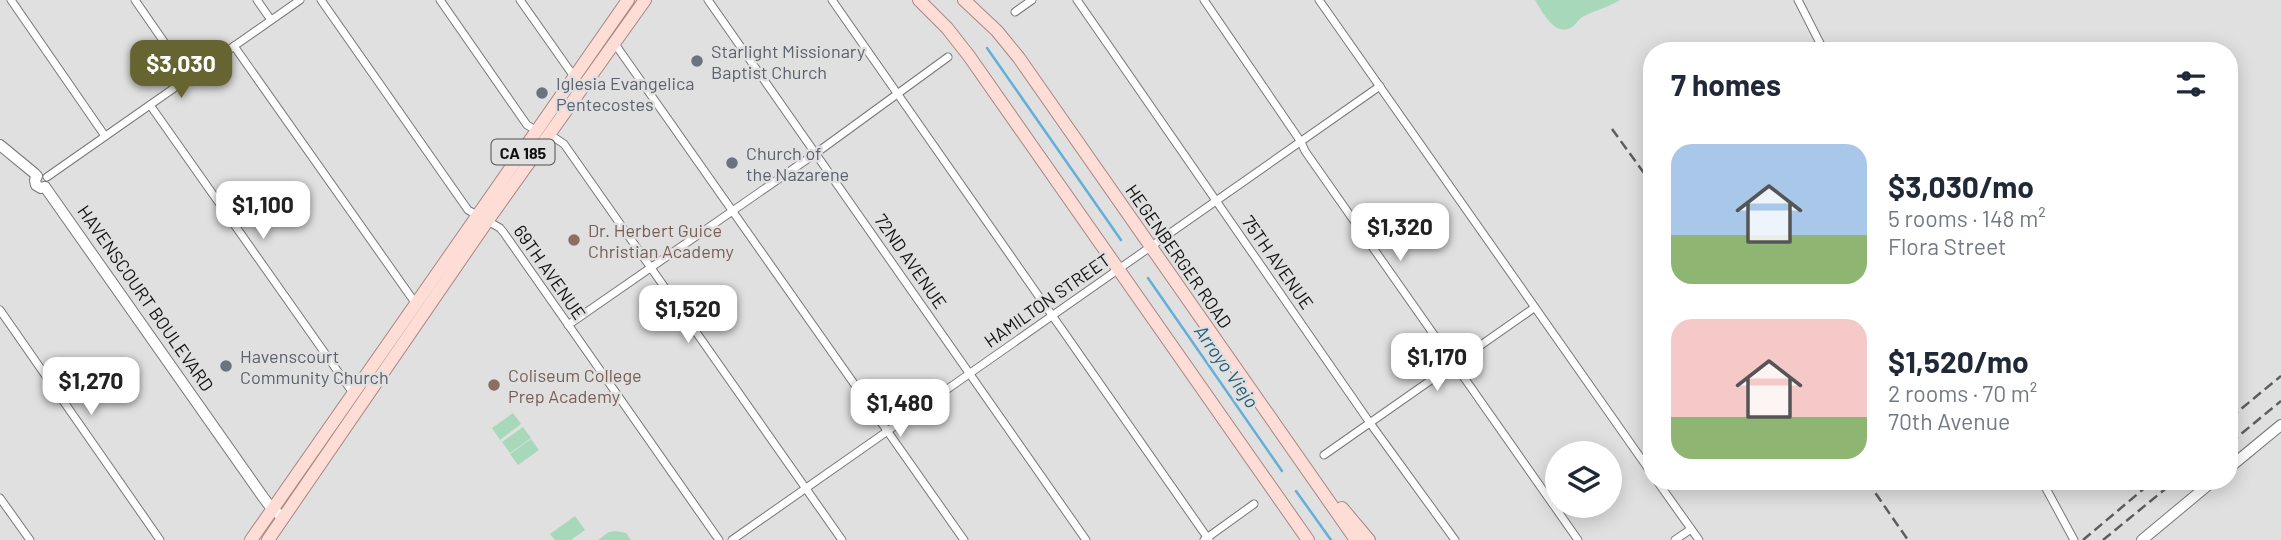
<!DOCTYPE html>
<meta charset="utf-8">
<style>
body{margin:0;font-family:Barlow,sans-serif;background:#f2f2f3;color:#1f2937;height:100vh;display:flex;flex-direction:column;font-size:26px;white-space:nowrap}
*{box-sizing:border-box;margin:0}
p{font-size:23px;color:#747a83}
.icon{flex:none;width:38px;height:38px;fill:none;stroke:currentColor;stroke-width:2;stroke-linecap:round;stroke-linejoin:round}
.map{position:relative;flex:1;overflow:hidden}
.drawer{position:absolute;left:1643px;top:42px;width:595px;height:448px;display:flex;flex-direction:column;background:#fff;border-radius:28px;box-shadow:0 4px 18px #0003}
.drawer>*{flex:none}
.tools{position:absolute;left:1545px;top:441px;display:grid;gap:14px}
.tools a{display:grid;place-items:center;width:77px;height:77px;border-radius:50%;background:#fff;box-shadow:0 4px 18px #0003;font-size:35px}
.price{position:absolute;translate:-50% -60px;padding:0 16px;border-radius:14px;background:#fff;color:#222;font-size:23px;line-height:46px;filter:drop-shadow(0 2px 4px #0008)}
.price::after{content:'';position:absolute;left:50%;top:42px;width:21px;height:16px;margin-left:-10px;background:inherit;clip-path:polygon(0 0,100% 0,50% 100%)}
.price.selected{background:#666531;color:#fff}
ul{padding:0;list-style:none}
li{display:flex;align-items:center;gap:21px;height:175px;padding:0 28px}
li span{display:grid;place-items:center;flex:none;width:196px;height:140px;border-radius:21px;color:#555}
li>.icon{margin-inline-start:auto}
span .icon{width:84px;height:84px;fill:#fffc;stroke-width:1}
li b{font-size:30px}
h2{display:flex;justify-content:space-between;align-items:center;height:84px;padding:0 28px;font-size:30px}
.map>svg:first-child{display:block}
</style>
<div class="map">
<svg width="2281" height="540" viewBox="0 0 2281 540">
<rect width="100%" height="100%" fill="#e0e0e1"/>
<g fill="#a8d8ba">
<path d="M1535 0H1620C1609 7 1596 10 1584 16 1578 19 1577 24 1572 27 1555 38 1542 11 1535 0Z"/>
<polygon points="513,413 521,424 500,440 492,428"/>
<polygon points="523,427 531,438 510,453 502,442"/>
<polygon points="531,439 539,450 518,465 510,454"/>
<polygon points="575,516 585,530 571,540 555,540 550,534"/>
<polygon points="615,531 626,533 631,540 598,540 609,532"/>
</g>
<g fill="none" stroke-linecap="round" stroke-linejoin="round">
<g stroke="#63afd8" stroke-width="2.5">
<polyline points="987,48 1121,240"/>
<polyline points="1148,278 1282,471"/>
<polyline points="1296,491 1331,540"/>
</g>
<g stroke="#787879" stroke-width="9">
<g id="street">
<polyline points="11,0 105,136"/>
<polyline points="135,0 189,78"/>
<polyline points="257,0 271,20"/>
<polyline points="321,0 468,210 500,228 504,233 719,540"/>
<polyline points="440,0 527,125 537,131"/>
<polyline points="520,0 575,78"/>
<polyline points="708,0 1086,540"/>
<polyline points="832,0 1209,540"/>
<polyline points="1077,0 1370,423 1455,540"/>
<polyline points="1204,0 1301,142 1305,151 1578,540"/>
<polyline points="1319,0 1652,474"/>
<polyline points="1798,0 1824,51"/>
<polyline points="1015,12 1032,0"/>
<polyline points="615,44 964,540"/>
<polyline points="234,46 416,304"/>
<polyline points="150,105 353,393"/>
<polyline points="549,134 564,144 842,540"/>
<polyline points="47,177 300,0"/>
<polyline points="0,310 160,540"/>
<polyline points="568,325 819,151 948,57"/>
<polyline points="1324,455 1534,308"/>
<polyline points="1657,481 1699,540"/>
<polyline points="2042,481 2074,540"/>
<polyline points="0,498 30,540"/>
<polyline points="732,540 1380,86"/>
<polyline points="1204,540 1254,504"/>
<polyline points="1675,540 1691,529"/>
</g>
</g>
<g stroke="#787879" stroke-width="12">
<g id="secondary">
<polyline points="0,145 34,173 37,176 35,180 36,185 41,188 45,187"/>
<polyline points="45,187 263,497 272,509 284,518"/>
<polyline points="2230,467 2281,425"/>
<polyline points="2142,540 2213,481"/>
</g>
</g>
<g stroke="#a98780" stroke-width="14">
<g id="primary">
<polyline points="919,0 947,28 969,56 1308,540"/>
<polyline points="964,0 997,31 1019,58 1356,540"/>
<polyline points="1342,508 1369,540"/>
<polyline points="251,540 628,0"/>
<polyline points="268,540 488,220 645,0"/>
</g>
</g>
<use href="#street" stroke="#fff" stroke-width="7"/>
<use href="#secondary" stroke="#fff" stroke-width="10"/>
<use href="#primary" stroke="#fdddd6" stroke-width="12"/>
<g stroke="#5d5d5d" stroke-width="2.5" stroke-dasharray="10 5" stroke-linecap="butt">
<polyline points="1612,129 1652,184"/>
<polyline points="2230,418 2281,376"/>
<polyline points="2230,443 2281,401"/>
<polyline points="1867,481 1908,540"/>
<polyline points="2083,540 2153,481"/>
<polyline points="2103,540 2175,481"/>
</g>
</g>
<g fill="#6b7280" stroke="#e0e0e1" stroke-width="2.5">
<circle cx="697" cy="61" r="7"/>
<circle cx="542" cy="93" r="7"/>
<circle cx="732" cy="163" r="7"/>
<circle cx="226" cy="366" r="7"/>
</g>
<g fill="#8d6e63" stroke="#e0e0e1" stroke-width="2.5">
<circle cx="574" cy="240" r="7"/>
<circle cx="494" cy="385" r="7"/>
</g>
<g text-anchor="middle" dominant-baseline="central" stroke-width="5" stroke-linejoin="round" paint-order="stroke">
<rect fill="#e0e0e1" stroke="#4f4f4f" stroke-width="2" x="491.5" y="139.5" width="63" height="25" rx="5"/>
<g font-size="16" font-weight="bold" fill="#111">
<text x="523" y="152">CA 185</text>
</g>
<g font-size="18" fill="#5b616d" stroke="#e0e0e1" text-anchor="start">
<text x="711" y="51">Starlight Missionary<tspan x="711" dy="21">Baptist Church</tspan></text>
<text x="556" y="83">Iglesia Evangelica<tspan x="556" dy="21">Pentecostes</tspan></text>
<text x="746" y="153">Church of<tspan x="746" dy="21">the Nazarene</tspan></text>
<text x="240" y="356">Havenscourt<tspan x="240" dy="21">Community Church</tspan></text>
</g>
<g font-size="18" fill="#785e54" stroke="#e0e0e1" text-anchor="start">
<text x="588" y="230">Dr. Herbert Guice<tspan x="588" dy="21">Christian Academy</tspan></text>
<text x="508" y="375">Coliseum College<tspan x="508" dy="21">Prep Academy</tspan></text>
</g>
<g font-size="18" fill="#111" stroke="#e0e0e1">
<text transform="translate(1179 256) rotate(55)">HEGENBERGER ROAD</text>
<text transform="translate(911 261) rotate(55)">72ND AVENUE</text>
<text transform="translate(1278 262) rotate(55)">75TH AVENUE</text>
<text transform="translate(550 272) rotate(55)">69TH AVENUE</text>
<text transform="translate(146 298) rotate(55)">HAVENSCOURT BOULEVARD</text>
<text transform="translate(1047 300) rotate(-35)">HAMILTON STREET</text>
</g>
<g font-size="19" font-style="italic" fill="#245e7b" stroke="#e0e0e1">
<text transform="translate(1227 366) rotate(55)">Arroyo Viejo</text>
</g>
</g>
</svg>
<div class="tools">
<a><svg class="icon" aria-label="layers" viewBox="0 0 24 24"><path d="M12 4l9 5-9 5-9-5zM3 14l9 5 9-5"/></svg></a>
</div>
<b class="price selected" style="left:181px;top:100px">$3,030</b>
<b class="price" style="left:263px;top:241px">$1,100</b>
<b class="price" style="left:1400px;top:263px">$1,320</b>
<b class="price" style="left:688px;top:345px">$1,520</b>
<b class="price" style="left:1437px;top:393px">$1,170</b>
<b class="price" style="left:91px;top:417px">$1,270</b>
<b class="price" style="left:900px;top:439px">$1,480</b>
<section class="drawer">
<h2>7 homes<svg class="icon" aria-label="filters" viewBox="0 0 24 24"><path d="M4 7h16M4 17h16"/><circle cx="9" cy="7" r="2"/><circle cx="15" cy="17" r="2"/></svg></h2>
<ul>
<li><span style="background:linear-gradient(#a9c7e8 65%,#8fb573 0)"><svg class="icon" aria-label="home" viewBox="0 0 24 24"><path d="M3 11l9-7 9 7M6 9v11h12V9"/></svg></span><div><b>$3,030/mo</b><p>5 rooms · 148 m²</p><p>Flora Street</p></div></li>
<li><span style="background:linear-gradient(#f6c9c9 70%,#8fb573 0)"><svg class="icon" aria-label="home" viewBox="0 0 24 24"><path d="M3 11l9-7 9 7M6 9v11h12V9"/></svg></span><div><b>$1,520/mo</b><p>2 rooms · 70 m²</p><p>70th Avenue</p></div></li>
</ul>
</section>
</div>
